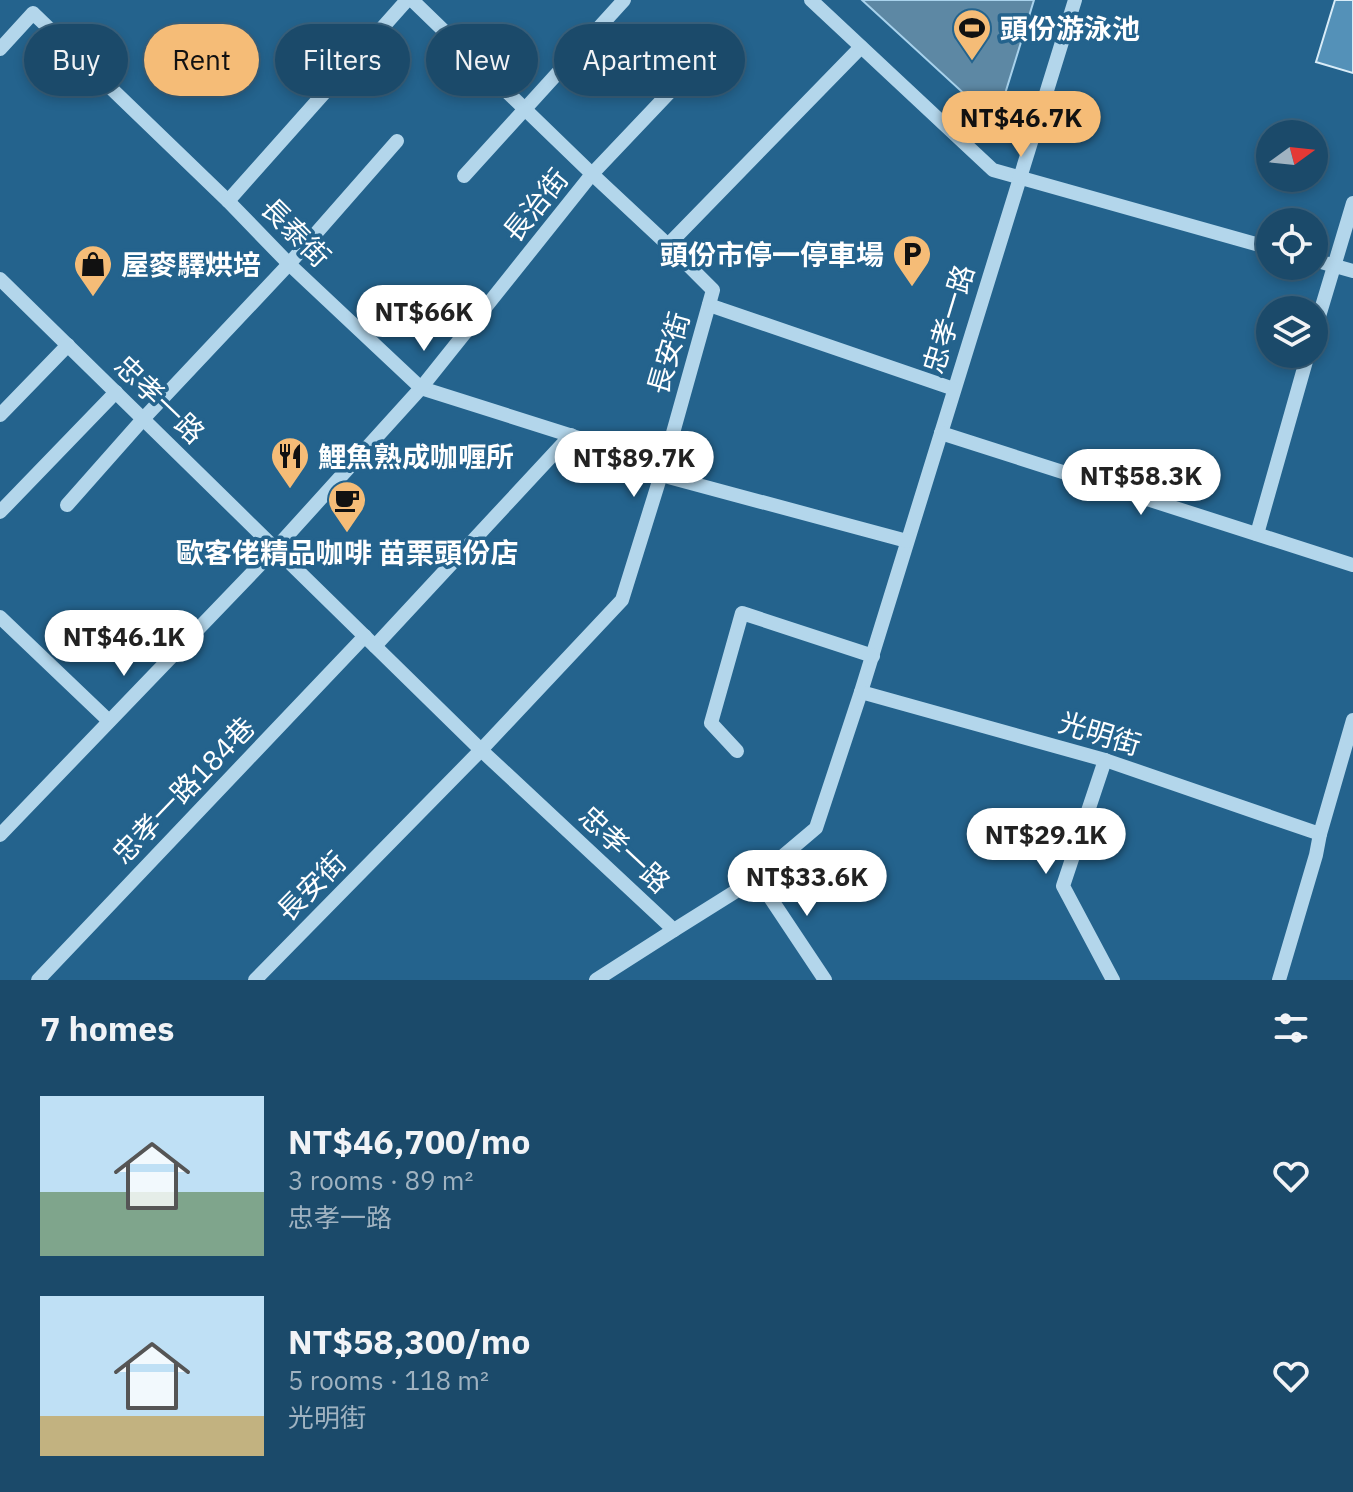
<!DOCTYPE html>
<meta charset="utf-8">
<style>
body{margin:0;font-family:"IBM Plex Sans","Noto Sans TC",sans-serif;background:#245170;color:#f1f3f6;height:100vh;display:flex;flex-direction:column;font-size:30px;white-space:nowrap}
*{box-sizing:border-box;margin:0}
p{font-size:26px;color:#a0b3c1}
.icon{flex:none;width:44px;height:44px;fill:none;stroke:currentColor;stroke-width:2;stroke-linecap:round;stroke-linejoin:round}
.map{position:relative;height:980px;overflow:hidden}
.sheet{display:flex;flex-direction:column;background:#1b4a6a;flex:1}
.sheet>*{flex:none}
.banner{position:absolute;left:24px;top:24px;width:800px;height:72px;display:flex;gap:16px}
.needle{width:52px;rotate:75deg}
.fabs{position:absolute;left:1256px;top:120px;display:grid;gap:16px}
.fabs a{display:grid;place-items:center;width:72px;height:72px;border-radius:50%;background:#1b4a6a;box-shadow:0 4px 12px #0003,0 0 0 2px #39627e;font-size:40px}
.price{position:absolute;translate:-50% -68px;padding:0 18px;border-radius:28px;background:#fff;color:#222;font-size:26px;line-height:52px;filter:drop-shadow(0 2px 4px #0008)}
.price::after{content:'';position:absolute;left:50%;top:48px;width:24px;height:18px;margin-left:-12px;background:inherit;clip-path:polygon(0 0,100% 0,50% 100%)}
.price.current{background:#f5bc77;color:#111}
ul{padding:0;list-style:none}
li{display:flex;align-items:center;gap:24px;height:200px;padding:0 40px}
li span{display:grid;place-items:center;flex:none;width:224px;height:160px;border-radius:0px;color:#555}
li>.icon{margin-inline-start:auto}
span .icon{width:96px;height:96px;fill:#fffc;stroke-width:1}
li b{font-size:34px}
h2{display:flex;justify-content:space-between;align-items:center;height:96px;padding:0 40px;font-size:34px}
.chip{padding:0 28px;border-radius:36px;background:#1b4a6a;box-shadow:0 4px 12px #0003,0 0 0 2px #39627e;font-size:28px;line-height:72px}
.chip.current{background:#f5bc77;color:#111}
.map>svg:first-child{display:block}
</style>
<div class="map">
<svg width="1353" height="980" viewBox="0 0 1353 980">
<rect width="100%" height="100%" fill="#24638d"/>
<polygon fill="#5d88a4" stroke="#a8d2ec" stroke-width="2" points="862,0 1034,0 996,123"/>
<polygon fill="#5491b8" stroke="#d8ecf8" stroke-width="2" points="1335,0 1353,0 1353,73 1316,62"/>
<g fill="none" stroke-linecap="round" stroke-linejoin="round">
<g stroke="#b3d6eb" stroke-width="14">
<polyline points="811,0 993,170 1270,248"/>
<polyline points="0,49 33,13 228,201 289,264 421,388 664,465"/>
<polyline points="464,176 624,0"/>
<polyline points="228,201 407,0"/>
<polyline points="668,245 861,47"/>
<polyline points="1314,260 1353,271"/>
<polyline points="0,279 481,750 674,930 757,878 816,828 861,692 1075,0"/>
<polyline points="709,305 954,389"/>
<polyline points="1314,333 1353,203"/>
<polyline points="0,415 68,345"/>
<polyline points="941,433 1353,565"/>
<polyline points="661,475 907,541"/>
<polyline points="67,505 144,418 289,264 397,141"/>
<polyline points="0,512 116,392"/>
<polyline points="1257,534 1308,354"/>
<polyline points="0,617 109,721"/>
<polyline points="375,646 571,435"/>
<polyline points="861,692 1105,760 1320,834 1353,720"/>
<polyline points="737,751 711,723 742,613 873,656"/>
<polyline points="1105,760 1063,886 1113,980"/>
<polyline points="0,835 276,548 421,388 592,174 723,36"/>
<polyline points="757,878 825,980"/>
<polyline points="38,980 365,636"/>
<polyline points="255,980 481,750 622,600 664,465 713,290 668,245 592,174 412,0"/>
<polyline points="596,980 674,930"/>
<polyline points="1279,980 1316,855 1320,834"/>
</g>
</g>
<defs>
<g id="stadium-pin" transform="scale(2)"><path d="M0 17L-7.5 6A9.5 9.5 0 1 1 7.5 6Z" fill="#f5bc77" stroke="#24638d"/><path d="M0-5a6.5 5 0 1 0 0 10a6.5 5 0 1 0 0-10ZM-3.5-1.8h7v3.6h-7Z" fill="#111"/></g>
<g id="parking-pin" transform="scale(2)"><path d="M0 17L-7.5 6A9.5 9.5 0 1 1 7.5 6Z" fill="#f5bc77" stroke="#24638d"/><path d="M-3.5-5.5H1a3.5 3.5 0 0 1 0 7H-1V5.5H-3.5ZM-1-3.4V-.6H.8a1.4 1.4 0 0 0 0-2.8Z" fill="#111"/></g>
<g id="shop-pin" transform="scale(2)"><path d="M0 17L-7.5 6A9.5 9.5 0 1 1 7.5 6Z" fill="#f5bc77" stroke="#24638d"/><path d="M-5-2.5h2.3a2.7 3.5 0 0 1 5.4 0H5L5.5 6h-11ZM-1.5-2.5h3a1.5 2.3 0 0 0-3 0Z" fill="#111"/></g>
<g id="restaurant-pin" transform="scale(2)"><path d="M0 17L-7.5 6A9.5 9.5 0 1 1 7.5 6Z" fill="#f5bc77" stroke="#24638d"/><path d="M-5-6h1v4h1v-4h1v4h1v-4h1v5L-1.5 .5V6h-2V.5L-5-1ZM5-6V6H3V1.5H1.5Q1.5-4 5-6Z" fill="#111"/></g>
<g id="cafe-pin" transform="scale(2)"><path d="M0 17L-7.5 6A9.5 9.5 0 1 1 7.5 6Z" fill="#f5bc77" stroke="#24638d"/><path d="M-5.5-4.5H6V0H3Q3 3.5 0 3.5H-2.5Q-5.5 3.5-5.5 0ZM3-3.2v2h1.7v-2ZM-6 4.5H4V6H-6Z" fill="#111"/></g>
</defs>
<g fill-rule="evenodd">
<use href="#stadium-pin" x="972" y="28"/>
<use href="#parking-pin" x="912" y="254"/>
<use href="#shop-pin" x="93" y="264"/>
<use href="#restaurant-pin" x="290" y="456"/>
<use href="#cafe-pin" x="347" y="500"/>
</g>
<g text-anchor="middle" dominant-baseline="central" stroke-width="7" stroke-linejoin="round" paint-order="stroke">
<g font-size="28" font-weight="bold" fill="#fff" stroke="#24638d" text-anchor="start">
<text x="1000" y="28">頭份游泳池</text>
<text x="884" y="254" text-anchor="end">頭份市停一停車場</text>
<text x="121" y="264">屋麥驛烘培</text>
<text x="318" y="456">鯉魚熟成咖喱所</text>
<text x="347" y="552" text-anchor="middle">歐客佬精品咖啡 苗栗頭份店</text>
</g>
<g font-size="28" fill="#fff" stroke="#24638d">
<text transform="translate(535 205) rotate(-51)">長治街</text>
<text transform="translate(296 232) rotate(45)">長泰街</text>
<text transform="translate(948 319) rotate(-73)">忠孝一路</text>
<text transform="translate(668 353) rotate(-74)">長安街</text>
<text transform="translate(160 399) rotate(44)">忠孝一路</text>
<text transform="translate(1100 733) rotate(17)">光明街</text>
<text transform="translate(183 790) rotate(-46)">忠孝一路184巷</text>
<text transform="translate(625 849) rotate(43)">忠孝一路</text>
<text transform="translate(311 886) rotate(-45)">長安街</text>
</g>
</g>
</svg>
<div class="fabs">
<a><svg class="needle" viewBox="-14 -14 28 28"><path d="M0-13l5 13h-10z" fill="#e53935"/><path d="M0 13l5-13h-10z" fill="#a0b3c1"/></svg></a>
<a><svg class="icon" aria-label="locate" viewBox="0 0 24 24"><circle cx="12" cy="12" r="6"/><path d="M12 2v4M12 18v4M2 12h4M18 12h4"/></svg></a>
<a><svg class="icon" aria-label="layers" viewBox="0 0 24 24"><path d="M12 4l9 5-9 5-9-5zM3 14l9 5 9-5"/></svg></a>
</div>
<b class="price current" style="left:1021px;top:159px">NT$46.7K</b>
<b class="price" style="left:424px;top:353px">NT$66K</b>
<b class="price" style="left:634px;top:499px">NT$89.7K</b>
<b class="price" style="left:1141px;top:517px">NT$58.3K</b>
<b class="price" style="left:124px;top:678px">NT$46.1K</b>
<b class="price" style="left:1046px;top:876px">NT$29.1K</b>
<b class="price" style="left:807px;top:918px">NT$33.6K</b>
<div class="banner">
<a class="chip">Buy</a>
<a class="chip current">Rent</a>
<a class="chip">Filters</a>
<a class="chip">New</a>
<a class="chip">Apartment</a>
</div>
</div>
<section class="sheet">
<h2>7 homes<svg class="icon" aria-label="filters" viewBox="0 0 24 24"><path d="M4 7h16M4 17h16"/><circle cx="9" cy="7" r="2"/><circle cx="15" cy="17" r="2"/></svg></h2>
<ul>
<li><span style="background:linear-gradient(#bfe0f5 60%,#7fa58c 0)"><svg class="icon" aria-label="home" viewBox="0 0 24 24"><path d="M3 11l9-7 9 7M6 9v11h12V9"/></svg></span><div><b>NT$46,700/mo</b><p>3 rooms · 89 m²</p><p>忠孝一路</p></div><svg class="icon" aria-label="heart" viewBox="0 0 24 24"><path d="M12 20l-8-8c-3-5 5-10 8-4 3-6 11-1 8 4z"/></svg></li>
<li><span style="background:linear-gradient(#bfe0f5 75%,#c2b280 0)"><svg class="icon" aria-label="home" viewBox="0 0 24 24"><path d="M3 11l9-7 9 7M6 9v11h12V9"/></svg></span><div><b>NT$58,300/mo</b><p>5 rooms · 118 m²</p><p>光明街</p></div><svg class="icon" aria-label="heart" viewBox="0 0 24 24"><path d="M12 20l-8-8c-3-5 5-10 8-4 3-6 11-1 8 4z"/></svg></li>
</ul>
</section>
